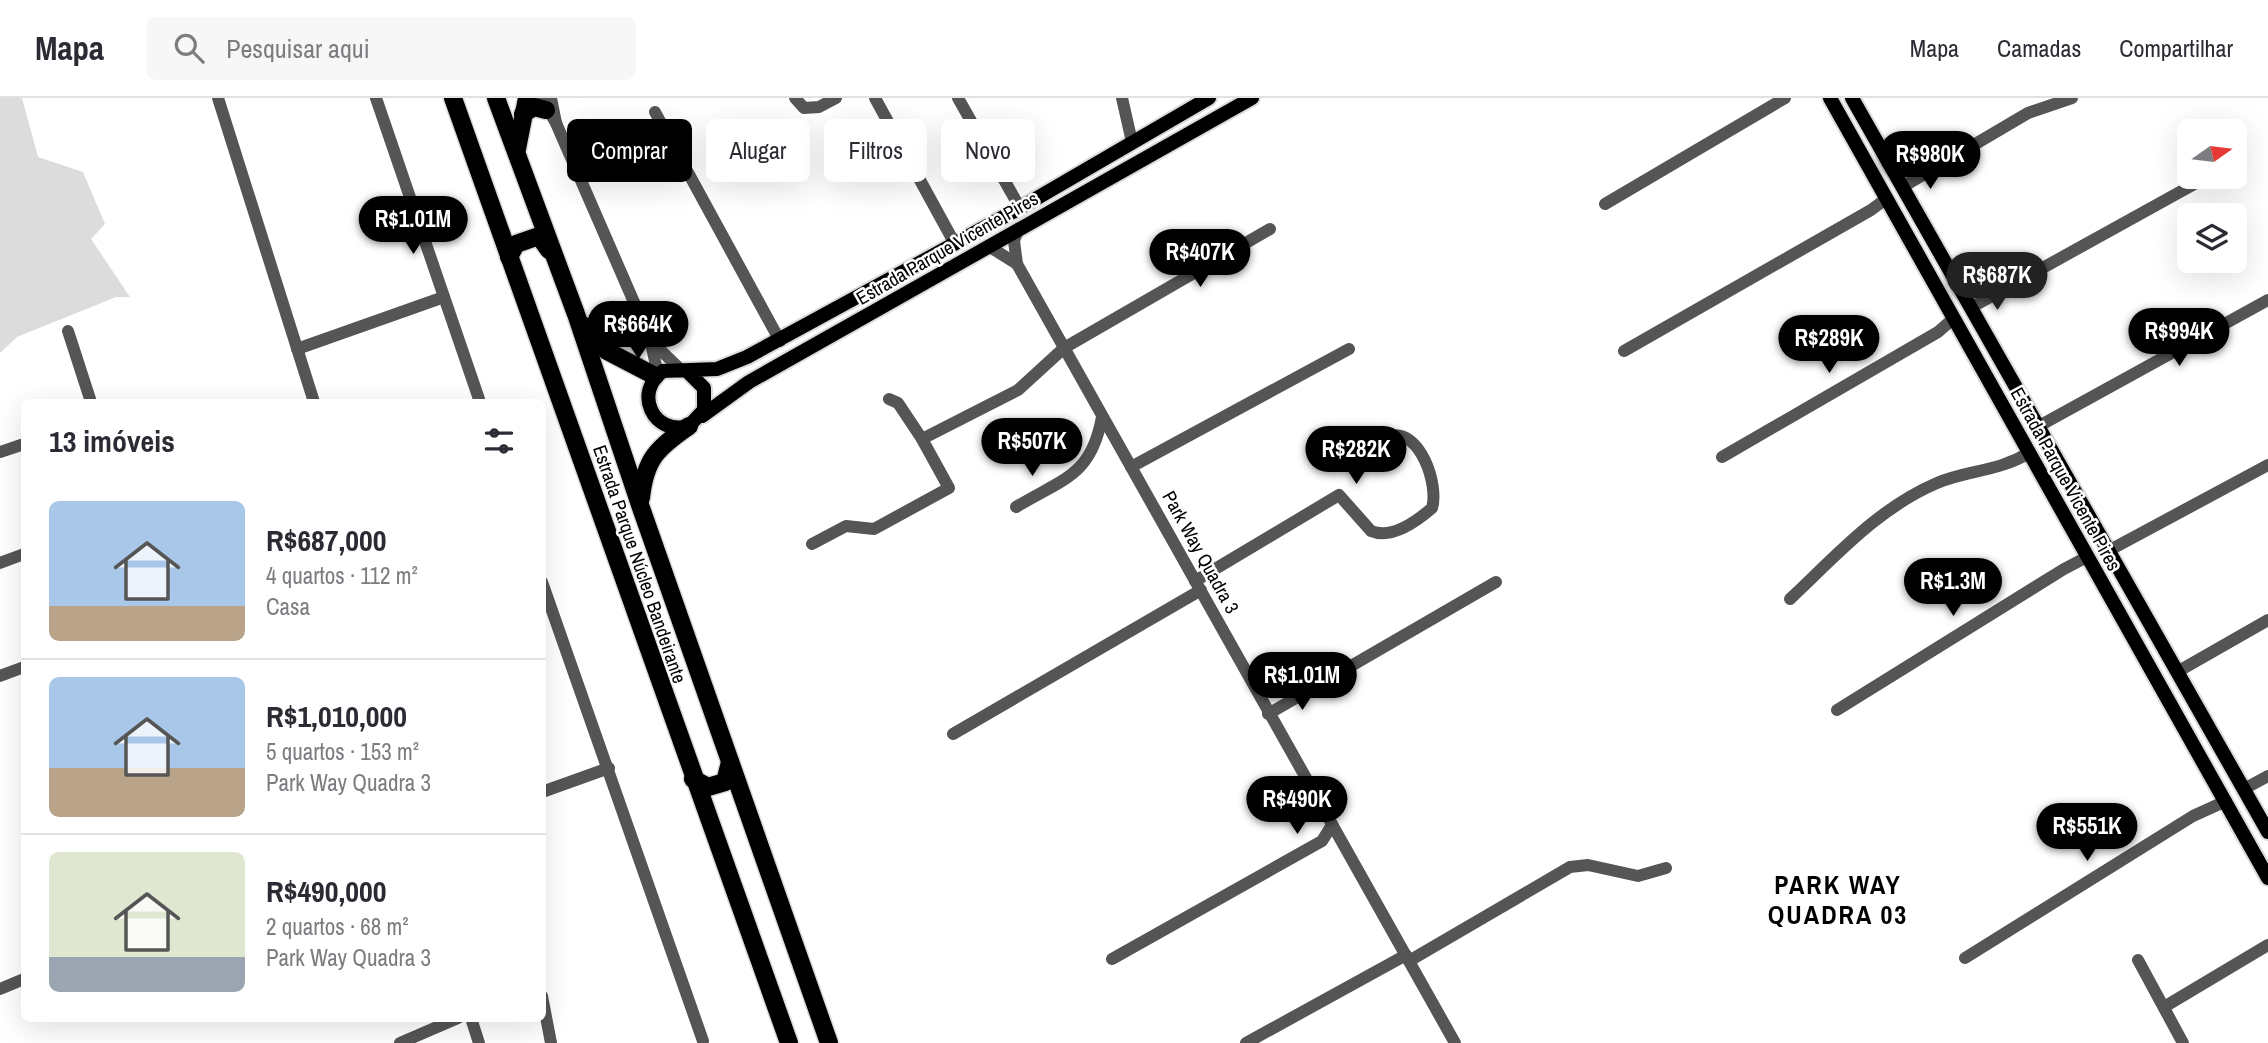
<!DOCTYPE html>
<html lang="pt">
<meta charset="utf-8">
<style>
body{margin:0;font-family:"Archivo Narrow",sans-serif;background:#f7f7f7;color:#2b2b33;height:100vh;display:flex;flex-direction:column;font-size:26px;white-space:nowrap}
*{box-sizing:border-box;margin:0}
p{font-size:23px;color:#7c7c81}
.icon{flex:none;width:38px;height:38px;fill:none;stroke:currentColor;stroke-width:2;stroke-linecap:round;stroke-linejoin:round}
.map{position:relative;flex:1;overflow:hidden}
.drawer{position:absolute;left:21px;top:301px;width:525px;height:623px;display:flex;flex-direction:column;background:#fff;border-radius:10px;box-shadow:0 7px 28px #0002}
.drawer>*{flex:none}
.guide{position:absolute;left:567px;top:21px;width:665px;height:63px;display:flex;gap:14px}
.needle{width:46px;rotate:76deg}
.tools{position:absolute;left:2177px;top:21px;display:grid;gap:14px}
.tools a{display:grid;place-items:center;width:70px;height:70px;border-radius:10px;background:#fff;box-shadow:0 7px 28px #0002;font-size:35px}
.price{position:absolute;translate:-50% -60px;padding:0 16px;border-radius:24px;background:#000;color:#fff;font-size:23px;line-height:46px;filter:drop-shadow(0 2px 4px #0008)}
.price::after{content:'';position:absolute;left:50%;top:42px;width:21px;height:16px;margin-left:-10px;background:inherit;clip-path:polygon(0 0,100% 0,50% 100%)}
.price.selected{background:#222;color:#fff}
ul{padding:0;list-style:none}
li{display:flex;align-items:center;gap:21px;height:175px;padding:0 28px}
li+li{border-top:2px solid #e1e1e2}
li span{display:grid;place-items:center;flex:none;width:196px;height:140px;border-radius:10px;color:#555}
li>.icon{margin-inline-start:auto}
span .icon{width:84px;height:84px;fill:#fffc;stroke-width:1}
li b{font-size:30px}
h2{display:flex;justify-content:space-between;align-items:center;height:84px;padding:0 28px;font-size:30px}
.chip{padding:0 24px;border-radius:10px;background:#fff;box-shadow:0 7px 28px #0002;font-size:24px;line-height:63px}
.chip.selected{background:#000;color:#fff}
header{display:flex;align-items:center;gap:42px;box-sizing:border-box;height:98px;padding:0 35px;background:#fff;border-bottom:2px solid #e1e1e2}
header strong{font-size:33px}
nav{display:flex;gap:38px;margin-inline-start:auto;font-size:24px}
.search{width:490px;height:63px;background:#f7f7f7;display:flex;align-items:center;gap:18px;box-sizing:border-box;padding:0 24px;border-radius:10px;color:#7c7c81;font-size:26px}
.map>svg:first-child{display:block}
</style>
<header>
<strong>Mapa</strong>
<div class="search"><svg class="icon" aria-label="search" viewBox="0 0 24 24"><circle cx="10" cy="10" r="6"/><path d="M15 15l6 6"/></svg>Pesquisar aqui</div>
<nav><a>Mapa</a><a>Camadas</a><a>Compartilhar</a></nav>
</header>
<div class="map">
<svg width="2268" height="945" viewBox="0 0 2268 945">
<rect width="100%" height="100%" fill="#fff"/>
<polygon fill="#dcdcdc" points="0,0 22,0 38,59 83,74 105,126 91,141 130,199 116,199 17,239 0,255"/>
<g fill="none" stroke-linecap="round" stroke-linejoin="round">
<g stroke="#dbdbdb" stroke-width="18">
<g id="major">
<polyline points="1830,0 2268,780"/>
<polyline points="1852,0 2268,734"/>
<path d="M688 274 704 290V312L689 328C653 338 633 294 663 273L717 271 747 259 1020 110 1209 0"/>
<polyline points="702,318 749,284 1252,0"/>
</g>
</g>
<g stroke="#dbdbdb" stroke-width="21">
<g id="highway">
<polyline points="453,0 789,945"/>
<polyline points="496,0 576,216 640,407 829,945"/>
<polyline points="523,16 534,9 546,12"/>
<polyline points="517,51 527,0"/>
<polyline points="509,159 516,146 539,138 549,152"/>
<polyline points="585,228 607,253 655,278"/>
<path d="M641 400C645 361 657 350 689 328"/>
<polyline points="693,681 708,689 725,684 730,664"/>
</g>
</g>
<g stroke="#555" stroke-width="12">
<polyline points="218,0 314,304"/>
<polyline points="376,0 480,304"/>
<polyline points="541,0 556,25 650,241 658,276"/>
<polyline points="551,0 556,25"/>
<polyline points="795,0 804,10 819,9 836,0"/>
<polyline points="875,0 955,146"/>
<polyline points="958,0 1020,110"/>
<polyline points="1122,0 1132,44"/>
<polyline points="655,14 780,243"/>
<polyline points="2235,63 2240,60"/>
<polyline points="1904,88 2028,15 2072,0"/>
<polyline points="1605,106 1785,0"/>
<polyline points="1018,131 1014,143 1017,166 1455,945"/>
<polyline points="990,149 1017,166"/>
<polyline points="1972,209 2207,79"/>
<polyline points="68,233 91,304"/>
<polyline points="650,242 681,272"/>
<polyline points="297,251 444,199"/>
<polyline points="1624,253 1871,112 1887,100"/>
<polyline points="889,301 898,305 922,341 1018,292 1064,250 1270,131"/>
<polyline points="2039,328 2268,202"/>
<polyline points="0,354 24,346"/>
<polyline points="1722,359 1938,234 1954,220"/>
<polyline points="1131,369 1349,251"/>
<path d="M1016 409C1064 380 1091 378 1102 319"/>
<polyline points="812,446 846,428 874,431 949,390 922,341"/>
<polyline points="2108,453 2268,367"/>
<polyline points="0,465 24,456"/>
<path d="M1195 483 1339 397 1371 433C1392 442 1417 423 1432 410 1439 387 1420 330 1390 338"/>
<polyline points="542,484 703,943"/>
<path d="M1790 501C1835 459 1878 410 1937 385 1968 372 1997 374 2029 355"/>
<polyline points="2177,574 2268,522"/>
<polyline points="0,578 24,569"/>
<polyline points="1837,612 2064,471 2087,459"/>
<polyline points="1268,616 1496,484"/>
<polyline points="953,636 1201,492"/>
<polyline points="2244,691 2268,678"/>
<polyline points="542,694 609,670"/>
<polyline points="1965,860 2193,718 2226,703"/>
<polyline points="1112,861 1322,743 1332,727"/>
<polyline points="2138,862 2183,945"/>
<polyline points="1409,863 1570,769 1588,767 1638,778 1666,770"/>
<polyline points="0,891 24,881"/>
<polyline points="542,898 551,945"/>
<polyline points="2164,909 2268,847"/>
<polyline points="471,920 479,945"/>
<polyline points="400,945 458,920"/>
<polyline points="1246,945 1406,857"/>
</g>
<use href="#major" stroke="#000" stroke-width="14"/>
<use href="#highway" stroke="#000" stroke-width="18"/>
</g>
<g text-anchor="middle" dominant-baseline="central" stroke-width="5" stroke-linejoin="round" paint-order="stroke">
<g font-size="19" fill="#000" stroke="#fff">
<text transform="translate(947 150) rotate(-30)">Estrada Parque Vicente Pires</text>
<text transform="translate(2066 381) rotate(61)">Estrada Parque Vicente Pires</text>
<text transform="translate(1201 454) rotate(61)">Park Way Quadra 3</text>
<text transform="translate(640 466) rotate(71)">Estrada Parque Núcleo Bandeirante</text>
</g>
<g font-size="26" font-weight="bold" letter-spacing="2" fill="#000" stroke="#fff">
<text x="1838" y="786">PARK WAY<tspan x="1838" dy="30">QUADRA 03</tspan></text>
</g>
</g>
</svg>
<div class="tools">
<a><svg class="needle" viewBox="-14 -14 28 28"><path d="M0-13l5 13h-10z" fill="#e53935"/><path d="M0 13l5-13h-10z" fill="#7c7c81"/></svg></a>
<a><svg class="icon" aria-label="layers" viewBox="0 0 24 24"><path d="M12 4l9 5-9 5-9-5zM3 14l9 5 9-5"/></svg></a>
</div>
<b class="price" style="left:1930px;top:93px">R$980K</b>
<b class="price" style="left:413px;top:158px">R$1.01M</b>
<b class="price" style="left:1200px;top:191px">R$407K</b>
<b class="price selected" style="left:1997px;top:214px">R$687K</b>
<b class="price" style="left:638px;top:263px">R$664K</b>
<b class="price" style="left:2179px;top:270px">R$994K</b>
<b class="price" style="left:1829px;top:277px">R$289K</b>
<b class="price" style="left:1032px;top:380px">R$507K</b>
<b class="price" style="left:1356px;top:388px">R$282K</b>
<b class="price" style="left:1953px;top:520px">R$1.3M</b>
<b class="price" style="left:1302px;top:614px">R$1.01M</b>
<b class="price" style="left:1297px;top:738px">R$490K</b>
<b class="price" style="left:2087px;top:765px">R$551K</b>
<div class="guide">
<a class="chip selected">Comprar</a>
<a class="chip">Alugar</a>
<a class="chip">Filtros</a>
<a class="chip">Novo</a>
</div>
<section class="drawer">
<h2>13 imóveis<svg class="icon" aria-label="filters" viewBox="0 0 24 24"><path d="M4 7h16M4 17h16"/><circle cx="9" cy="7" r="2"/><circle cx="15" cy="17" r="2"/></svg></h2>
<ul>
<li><span style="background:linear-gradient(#a9c7e8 75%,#b9a48a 0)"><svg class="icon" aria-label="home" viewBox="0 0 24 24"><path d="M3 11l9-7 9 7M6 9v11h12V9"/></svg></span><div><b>R$687,000</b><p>4 quartos · 112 m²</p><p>Casa</p></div></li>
<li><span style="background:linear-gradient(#a9c7e8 65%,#b9a48a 0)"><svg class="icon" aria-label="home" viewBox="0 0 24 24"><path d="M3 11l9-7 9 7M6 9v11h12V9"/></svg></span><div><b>R$1,010,000</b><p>5 quartos · 153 m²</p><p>Park Way Quadra 3</p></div></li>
<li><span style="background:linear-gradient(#dfe7d0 75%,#9aa5b1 0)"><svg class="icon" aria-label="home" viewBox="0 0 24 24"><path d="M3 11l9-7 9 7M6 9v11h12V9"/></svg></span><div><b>R$490,000</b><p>2 quartos · 68 m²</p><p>Park Way Quadra 3</p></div></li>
</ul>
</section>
</div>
